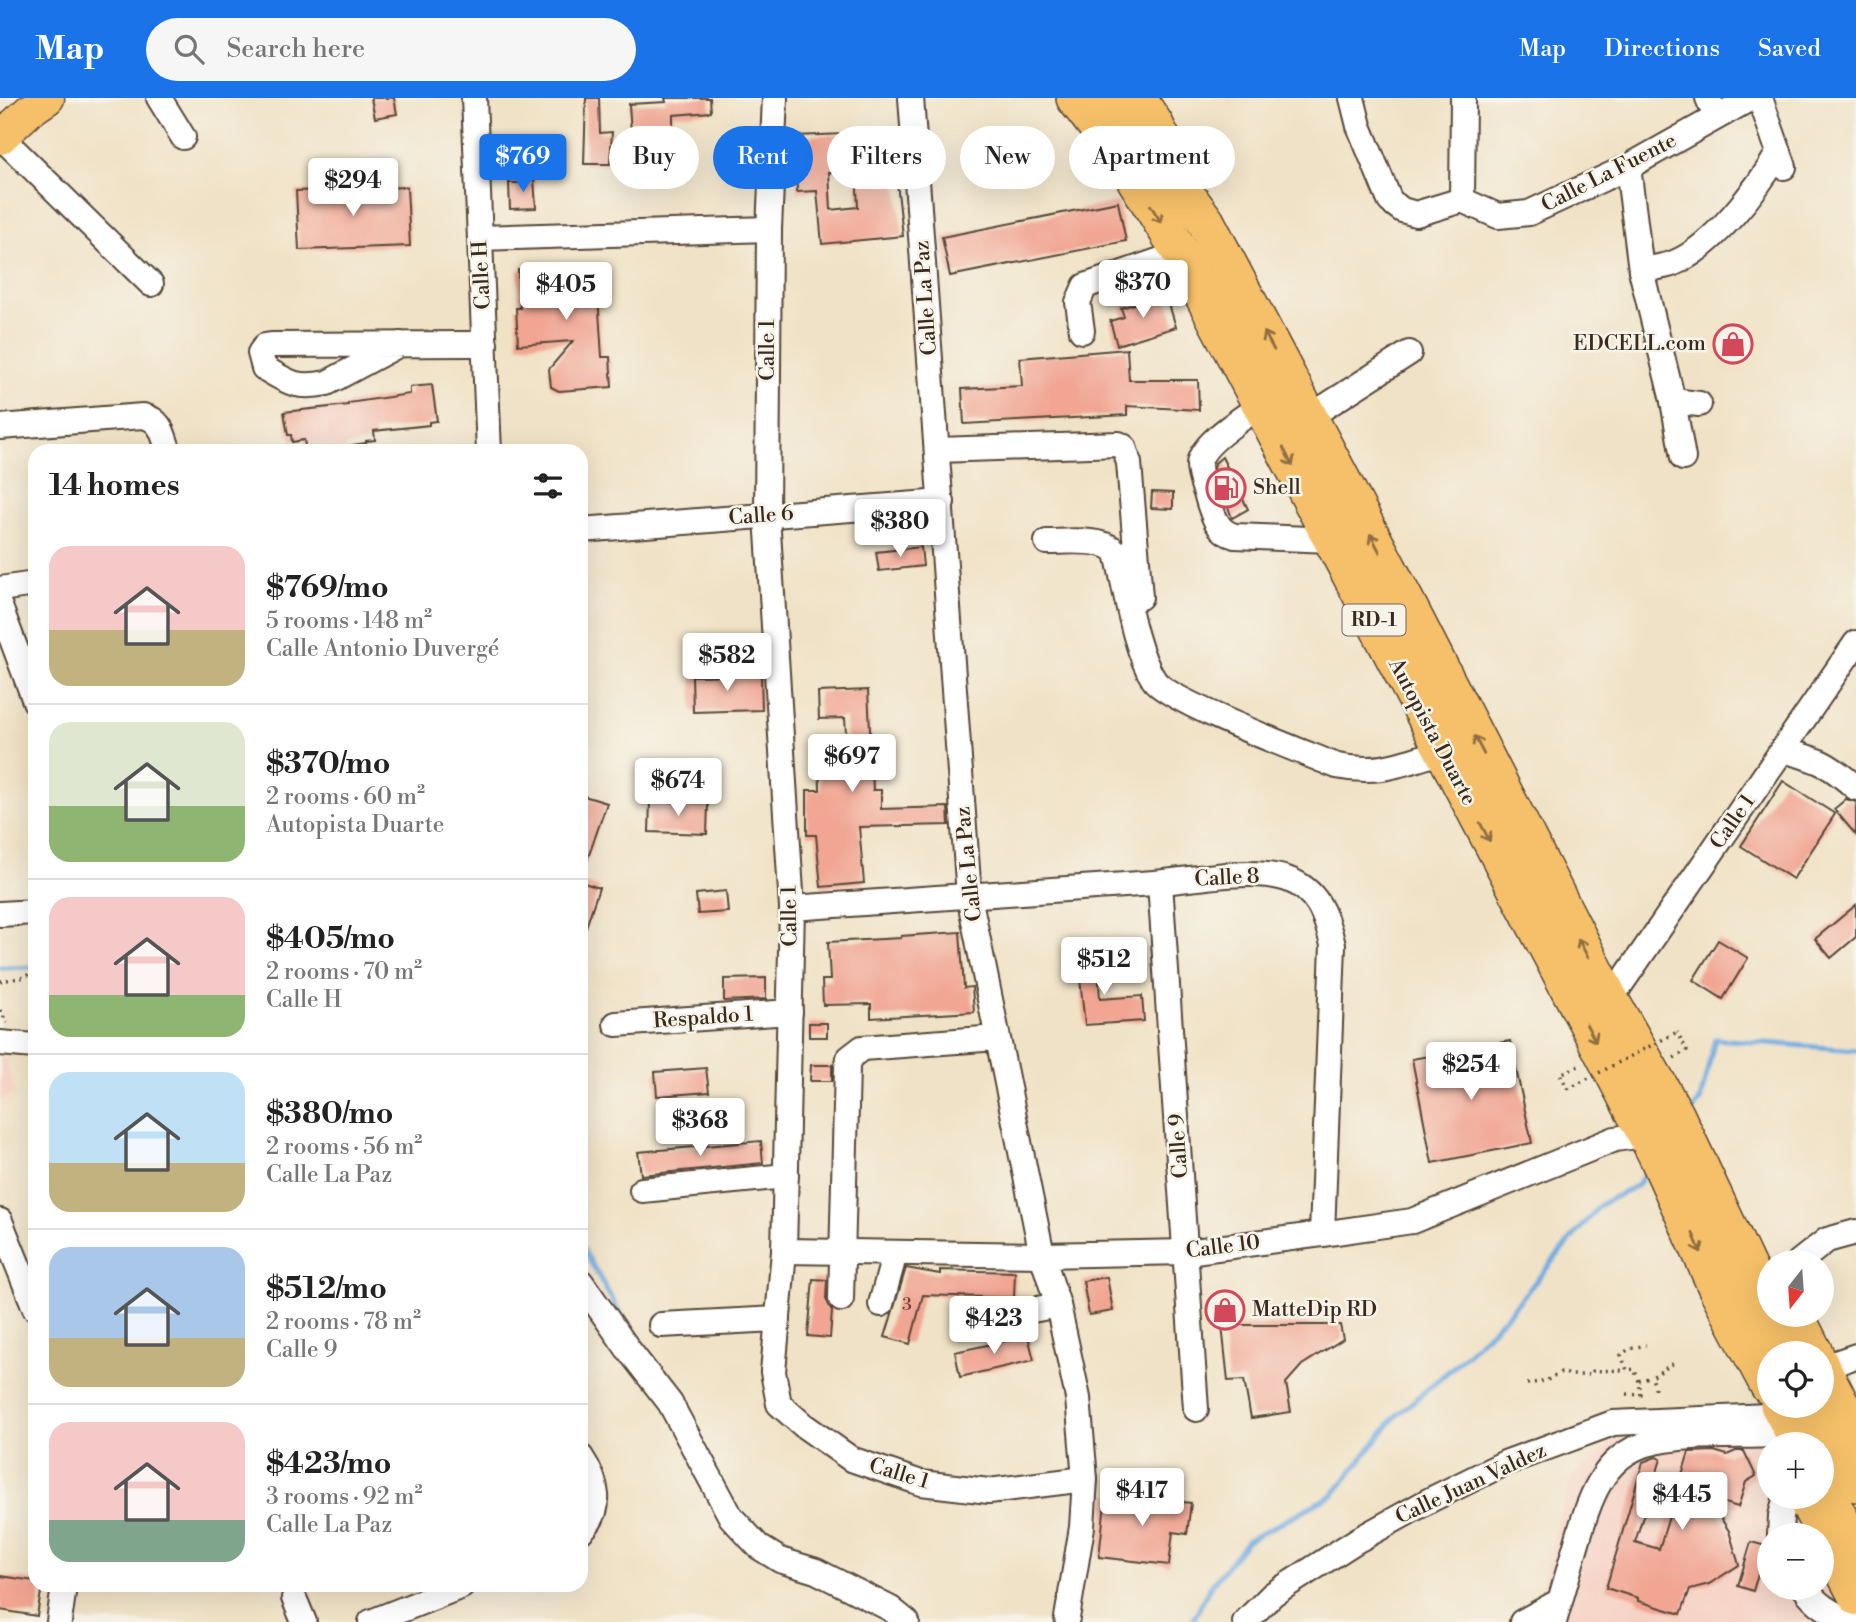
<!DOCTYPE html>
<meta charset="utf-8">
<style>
body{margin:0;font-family:"Libre Bodoni",serif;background:#f6f6f6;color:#222;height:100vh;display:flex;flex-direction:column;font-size:26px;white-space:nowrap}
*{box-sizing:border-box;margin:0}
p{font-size:23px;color:#767676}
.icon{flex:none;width:38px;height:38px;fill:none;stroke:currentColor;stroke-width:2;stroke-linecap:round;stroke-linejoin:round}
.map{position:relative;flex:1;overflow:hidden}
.sheet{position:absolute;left:28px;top:346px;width:560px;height:1148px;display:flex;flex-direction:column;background:#fff;border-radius:21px;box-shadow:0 7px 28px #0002}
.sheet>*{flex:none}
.top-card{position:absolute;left:609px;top:28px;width:665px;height:63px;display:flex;gap:14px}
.needle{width:46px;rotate:197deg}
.fabs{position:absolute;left:1757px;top:1152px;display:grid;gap:14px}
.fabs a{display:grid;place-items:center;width:77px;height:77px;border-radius:50%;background:#fff;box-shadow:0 7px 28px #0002;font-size:35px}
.price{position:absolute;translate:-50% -60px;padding:0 16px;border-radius:7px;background:#fff;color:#222;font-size:23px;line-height:46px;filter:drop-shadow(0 2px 4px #0008)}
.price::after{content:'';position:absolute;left:50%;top:42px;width:21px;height:16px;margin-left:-10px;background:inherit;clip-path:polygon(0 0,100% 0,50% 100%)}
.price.current{background:#1a73e8;color:#fff}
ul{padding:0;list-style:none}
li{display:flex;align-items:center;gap:21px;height:175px;padding:0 21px}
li+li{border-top:2px solid #e0e0e0}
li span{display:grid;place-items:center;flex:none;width:196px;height:140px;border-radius:21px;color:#555}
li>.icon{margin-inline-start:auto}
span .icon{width:84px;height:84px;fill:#fffc;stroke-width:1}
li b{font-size:30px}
h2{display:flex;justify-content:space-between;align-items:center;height:84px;padding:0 21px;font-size:30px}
.chip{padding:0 24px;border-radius:32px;background:#fff;box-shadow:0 7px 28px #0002;font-size:24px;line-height:63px}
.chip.current{background:#1a73e8;color:#fff}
header{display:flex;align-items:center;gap:42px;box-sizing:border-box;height:98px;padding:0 35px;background:#1a73e8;color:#fff}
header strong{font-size:33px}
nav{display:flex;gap:38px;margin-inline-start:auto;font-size:24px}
.search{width:490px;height:63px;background:#f6f6f6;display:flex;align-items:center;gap:18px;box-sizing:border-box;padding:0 24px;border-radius:38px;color:#767676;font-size:26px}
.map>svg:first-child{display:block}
</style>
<header>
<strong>Map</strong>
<div class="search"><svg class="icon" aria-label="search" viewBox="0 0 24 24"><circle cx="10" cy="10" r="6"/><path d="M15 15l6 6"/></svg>Search here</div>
<nav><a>Map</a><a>Directions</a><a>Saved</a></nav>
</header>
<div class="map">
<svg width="1856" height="1524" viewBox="0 0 1856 1524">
<rect width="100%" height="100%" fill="#f7f3e8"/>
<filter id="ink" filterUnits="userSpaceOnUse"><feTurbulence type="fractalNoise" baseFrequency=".0143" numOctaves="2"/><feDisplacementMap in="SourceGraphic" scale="14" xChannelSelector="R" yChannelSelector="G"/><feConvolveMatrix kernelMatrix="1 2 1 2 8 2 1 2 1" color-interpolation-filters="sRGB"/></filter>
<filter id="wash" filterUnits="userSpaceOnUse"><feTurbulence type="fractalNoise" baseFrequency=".00686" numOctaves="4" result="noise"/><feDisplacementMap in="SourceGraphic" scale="28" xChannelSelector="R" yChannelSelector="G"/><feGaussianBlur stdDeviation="1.57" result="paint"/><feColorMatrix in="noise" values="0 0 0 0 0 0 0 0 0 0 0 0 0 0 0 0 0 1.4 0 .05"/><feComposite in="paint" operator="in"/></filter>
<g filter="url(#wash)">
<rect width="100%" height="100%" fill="#f0e2c6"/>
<g fill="#f6d2c4">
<polygon points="0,960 5,960 15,995 0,1002"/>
<polygon points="1759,1329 1769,1349 1769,1398 1794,1398 1813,1437 1769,1437 1769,1489 1822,1489 1822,1455 1856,1524 1531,1524 1571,1380 1617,1340"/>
</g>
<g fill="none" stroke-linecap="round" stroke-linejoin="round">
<g stroke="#72ace2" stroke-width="5">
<polyline points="0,870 35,869"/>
<polyline points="1691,1015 1700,1003 1715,941 1856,952"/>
<polyline points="581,1147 631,1235"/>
<polyline points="1192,1524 1210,1489 1247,1443 1334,1396 1395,1319 1451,1271 1509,1215 1600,1107 1636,1088 1649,1071"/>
</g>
</g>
<g id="blocks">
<g fill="#f1a592" fill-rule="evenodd">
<polygon points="371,0 394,0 397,16 375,20"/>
<polygon points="586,0 599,0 600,35 612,34 610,66 584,66"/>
<polygon points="665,0 710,0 711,14 673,17 673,32 631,34 629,6 666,4"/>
<path d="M845 36V41H878V36H893V67H895L903 138 822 146 817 93 797 94 795 38ZM856 73 858 109 831 112 829 74Z"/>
<polygon points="534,80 536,110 510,111 509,85 520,85 520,81"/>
<polygon points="407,89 410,148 299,152 296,93"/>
<polygon points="1118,104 1126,143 950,178 942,139"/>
<polygon points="605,167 607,197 598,198 602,259 610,259 612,289 559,293 551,289 549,271 573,243 518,247 516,210 520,210 518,172"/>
<polygon points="1166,196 1176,229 1117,247 1110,223 1124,219 1121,210"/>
<polygon points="1127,251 1129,282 1198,282 1199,312 1127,308 1127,317 964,326 962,291 1022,288 1020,260"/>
<polygon points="432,287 437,323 429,324 429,327 374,333 375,342 366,343 366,345 345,348 345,354 306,354 304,342 292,344 291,337 288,337 284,314 348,307 348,305 410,296 410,289"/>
<polygon points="1222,359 1248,411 1232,420 1214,370 1215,365"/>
<polygon points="1152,394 1173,395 1173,411 1151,410"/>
<polygon points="921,449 923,468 879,473 876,454"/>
<polygon points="761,577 762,612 693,614 692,578"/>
<polygon points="868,592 873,692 881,692 881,711 948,709 949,727 859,729 864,785 821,789 816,737 807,737 807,692 820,692 819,651 847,650 845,620 819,621 818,594"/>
<polygon points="1783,683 1835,716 1793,781 1741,748"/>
<polygon points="584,698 607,705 583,774 581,774 581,708"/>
<polygon points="1846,701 1856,704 1856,737 1834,711"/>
<polygon points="650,703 708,705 707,736 649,734"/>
<polygon points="581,784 599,790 584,835 581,835"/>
<polygon points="726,793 728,814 698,816 696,796"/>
<polygon points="1856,807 1856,839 1831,860 1815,841"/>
<polygon points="960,834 964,890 972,889 974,914 871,920 871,906 823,907 822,882 830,882 828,844 901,840 901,838"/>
<polygon points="1718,842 1748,860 1723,901 1693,882"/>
<polygon points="1077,853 1097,853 1100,901 1142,898 1144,923 1085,927"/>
<polygon points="766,880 766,901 724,903 724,881"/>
<rect x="809" y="925" width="18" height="14"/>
<polygon points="1510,943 1532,1045 1432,1065 1412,961"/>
<polygon points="811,967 832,967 832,983 810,983"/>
<polygon points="706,970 709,994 657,998 655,974"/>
<polygon points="761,1043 763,1065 641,1077 638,1054"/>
<polygon points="906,1170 940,1176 940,1172 1015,1174 1014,1200 923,1197 910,1246 885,1239"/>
<polygon points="1107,1179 1113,1213 1089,1217 1083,1183"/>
<polygon points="813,1181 827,1182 826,1201 832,1213 830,1240 808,1238"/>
<polygon points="1222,1227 1340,1227 1343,1241 1302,1267 1286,1285 1291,1314 1251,1320 1244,1282 1228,1283"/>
<polygon points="1028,1238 1034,1262 960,1279 955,1254"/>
<polygon points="1714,1353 1727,1357 1736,1353 1744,1353 1756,1378 1746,1384 1738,1409 1708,1400 1729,1433 1739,1467 1709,1486 1690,1491 1681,1516 1638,1503 1638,1500 1606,1490 1643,1364 1656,1359 1661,1361 1635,1444 1659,1451 1689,1354"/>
<polygon points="1106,1396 1191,1405 1187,1436 1173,1434 1169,1467 1099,1459"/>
<polygon points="1751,1444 1766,1448 1753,1493 1738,1488"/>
<polygon points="0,1478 35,1483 35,1488 42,1488 37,1518 0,1512"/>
</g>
</g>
</g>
<g filter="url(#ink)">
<use href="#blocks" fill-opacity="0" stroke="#564637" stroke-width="2"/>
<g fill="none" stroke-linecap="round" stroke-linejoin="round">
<g stroke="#564637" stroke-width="28">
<g id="minor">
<polyline points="159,0 183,39"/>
<polyline points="474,0 489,354"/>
<polyline points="775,0 769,131 767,418 792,810 784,1153 773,1274 779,1306 803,1327 851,1361 921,1385 989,1393 1085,1381"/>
<polyline points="911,0 969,798 1042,1157 1058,1207 1078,1300 1085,1381 1082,1429 1067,1520"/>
<polyline points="1352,0 1359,28 1390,103 1402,112 1416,116 1462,102"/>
<polyline points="1708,0 1716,19"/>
<polyline points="1760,0 1784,69"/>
<polyline points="1,39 151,186"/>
<polyline points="1628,69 1641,172 1673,303 1683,360"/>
<polyline points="1462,102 1498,118 1529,115 1628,69 1751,0"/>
<polyline points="1462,102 1463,0"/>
<polyline points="480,140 769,131"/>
<path d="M1641 172C1652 170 1664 169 1674 165 1712 150 1759 89 1779 54"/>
<polyline points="1082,233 1078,204 1085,188 1181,155"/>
<path d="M400 246 327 285C297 291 289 285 264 270L260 255 265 248 271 247 469 246H485"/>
<polyline points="1673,303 1699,306"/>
<path d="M1261 307C1245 319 1199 346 1199 367 1199 380 1206 393 1209 405 1214 420 1218 434 1235 438L1331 442"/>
<polyline points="1309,319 1409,255"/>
<path d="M0 329 143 318C162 322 163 337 169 354"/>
<polyline points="938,352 1119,346 1124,349 1129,365 1140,499"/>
<polyline points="581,432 942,404"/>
<path d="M1047 444C1065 444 1106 439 1117 455 1126 492 1134 551 1154 582 1167 603 1306 655 1337 668 1379 677 1403 665 1443 653"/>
<polyline points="0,491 35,486"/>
<polyline points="0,509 35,603"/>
<path d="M1783 652C1819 662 1828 665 1856 690"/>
<polyline points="1160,785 1196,1311"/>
<path d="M792 810C913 802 1034 794 1154 785 1192 782 1252 769 1287 781 1318 792 1326 818 1333 847L1322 1136"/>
<polyline points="0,816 35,814"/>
<polyline points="1610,902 1856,545"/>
<polyline points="616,926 790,914"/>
<polyline points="0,945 35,948"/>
<polyline points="642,1092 786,1078"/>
<polyline points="0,1123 35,1210"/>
<polyline points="784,1153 1042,1157 1187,1154 1322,1136 1412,1123 1615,1041 1644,1037"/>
<polyline points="1799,1164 1827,1142 1856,1134"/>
<polyline points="581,1184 628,1251 670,1305 731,1419 759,1449 780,1462 816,1473 891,1511 907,1524"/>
<polyline points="841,1201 847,969 849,960 862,950 997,940"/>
<polyline points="881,1206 895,1155"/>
<polyline points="981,1222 1058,1207"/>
<polyline points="661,1227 778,1221"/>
<polyline points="1824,1269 1856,1258"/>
<path d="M581 1359C597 1383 605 1411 581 1433"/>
<polyline points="1780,1437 1781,1418 1786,1398"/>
<path d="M1804 1489C1816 1507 1832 1515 1851 1524"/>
<polyline points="294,1500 304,1524"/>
<polyline points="59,1524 64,1488"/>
<polyline points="371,1524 462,1488"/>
<polyline points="1245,1524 1273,1496 1356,1443 1430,1402 1505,1365 1613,1325 1767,1318"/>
<polyline points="1522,1524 1560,1503"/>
<path d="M1554 1524C1561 1500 1568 1476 1575 1451 1587 1410 1599 1359 1647 1346 1687 1335 1734 1339 1776 1337"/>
</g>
</g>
<g stroke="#564637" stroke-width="35">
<g id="major">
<polyline points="1140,0 1156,24 1176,63"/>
<polyline points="0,40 29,13 48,0"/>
<polyline points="1793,1216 1805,1231 1817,1255"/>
<polyline points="1822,1265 1856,1331"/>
<polyline points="1802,1398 1856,1501"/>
</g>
</g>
<g stroke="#564637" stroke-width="40">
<g id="highway">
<polyline points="1075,0 1126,66 1181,155 1656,1055 1717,1190 1769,1288"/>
<polyline points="1115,0 1206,124 1408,508 1610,902 1676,1018 1769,1216"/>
<polyline points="1770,1216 1789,1255"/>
<polyline points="1779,1307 1800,1346"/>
<polyline points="1816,1307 1856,1385"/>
<polyline points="1822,1387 1856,1452"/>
</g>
</g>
<g stroke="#564637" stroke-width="3.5" stroke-dasharray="2 5" stroke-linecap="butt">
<polyline points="0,883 26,879 35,869"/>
<polyline points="0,912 7,925"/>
<polyline points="1674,960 1687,952 1677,934"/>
<polyline points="1568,991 1560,976 1581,967"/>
<polyline points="1639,1283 1634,1271 1627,1272 1621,1257 1629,1251 1646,1247"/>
<polyline points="1527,1286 1546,1283 1561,1274 1571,1277 1590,1277 1593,1273 1627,1272"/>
<polyline points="1655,1291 1652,1279 1674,1265"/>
<polyline points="1627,1296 1641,1297 1639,1283 1652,1279"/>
</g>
<use href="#minor" stroke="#fff" stroke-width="24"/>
<use href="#major" stroke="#f6c06b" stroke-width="32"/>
<use href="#highway" stroke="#f6c06b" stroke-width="37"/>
<polyline stroke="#564637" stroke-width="3.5" stroke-dasharray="2 5" stroke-linecap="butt" points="1568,991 1677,934"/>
</g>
<defs><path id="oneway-shaft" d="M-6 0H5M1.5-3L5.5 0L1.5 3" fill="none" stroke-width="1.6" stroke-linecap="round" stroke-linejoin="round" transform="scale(1.75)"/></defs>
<g stroke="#8f6e41">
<use href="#oneway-shaft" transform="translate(1156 116) rotate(58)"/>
<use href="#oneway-shaft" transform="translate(1269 243) rotate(-118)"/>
<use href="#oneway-shaft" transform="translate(1288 359) rotate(63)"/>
<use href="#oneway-shaft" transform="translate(1375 445) rotate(-118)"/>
<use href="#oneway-shaft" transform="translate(1479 647) rotate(-117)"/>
<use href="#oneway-shaft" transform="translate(1485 734) rotate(62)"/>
<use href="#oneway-shaft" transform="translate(1583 850) rotate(-117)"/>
<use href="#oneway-shaft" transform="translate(1591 935) rotate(62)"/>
<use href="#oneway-shaft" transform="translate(1697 1145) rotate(67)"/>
</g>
</g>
<defs>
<g id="shop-ring" transform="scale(2.0125)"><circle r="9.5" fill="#f7f3e8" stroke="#d1495b" stroke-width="1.5"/><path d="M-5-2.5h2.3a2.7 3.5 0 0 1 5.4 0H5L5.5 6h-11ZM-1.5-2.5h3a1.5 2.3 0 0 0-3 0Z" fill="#d1495b"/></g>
<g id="fuel-ring" transform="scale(2.0125)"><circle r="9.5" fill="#f7f3e8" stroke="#d1495b" stroke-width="1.5"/><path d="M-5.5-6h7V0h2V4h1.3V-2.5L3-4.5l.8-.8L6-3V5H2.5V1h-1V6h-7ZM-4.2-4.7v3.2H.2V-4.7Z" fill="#d1495b"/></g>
</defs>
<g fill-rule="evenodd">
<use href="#shop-ring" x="1733" y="246"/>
<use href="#fuel-ring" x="1226" y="390"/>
<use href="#shop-ring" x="1225" y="1212"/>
</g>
<g text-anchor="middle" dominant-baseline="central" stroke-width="5" stroke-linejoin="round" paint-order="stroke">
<g font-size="18" fill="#68493b">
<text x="907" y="1206">3</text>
</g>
<rect fill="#f7f3e8" stroke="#73665b" stroke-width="2" x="1342.5" y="506.5" width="63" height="31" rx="5"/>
<g font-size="19" font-weight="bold" fill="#3b2a1e">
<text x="1374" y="522">RD-1</text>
</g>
<g font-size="21" fill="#3b2a1e" stroke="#f7f3e8">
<text transform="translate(1609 75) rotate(-27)">Calle La Fuente</text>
<text transform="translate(482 177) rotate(-93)">Calle H</text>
<text transform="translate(926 200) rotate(-94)">Calle La Paz</text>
<text transform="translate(768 252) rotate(-90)">Calle 1</text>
<text transform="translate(761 418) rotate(-4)">Calle 6</text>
<text transform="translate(1432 634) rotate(62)">Autopista Duarte</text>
<text transform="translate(1733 724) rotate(-55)">Calle 1</text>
<text transform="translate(969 766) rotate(-96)">Calle La Paz</text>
<text transform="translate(1227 780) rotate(-3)">Calle 8</text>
<text transform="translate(790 818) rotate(-91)">Calle 1</text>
<text transform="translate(703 920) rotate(-4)">Respaldo 1</text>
<text transform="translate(1179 1048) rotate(-94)">Calle 9</text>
<text transform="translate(1223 1149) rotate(-7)">Calle 10</text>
<text transform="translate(899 1376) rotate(17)">Calle 1</text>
<text transform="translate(1471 1386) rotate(-25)">Calle Juan Valdez</text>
</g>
<g font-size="21" fill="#3b2a1e" stroke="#f7f3e8" text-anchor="start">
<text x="1706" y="246" text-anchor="end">EDCELL.com</text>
<text x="1253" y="390">Shell</text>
<text x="1252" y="1212">MatteDip RD</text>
</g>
</g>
</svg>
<div class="fabs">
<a><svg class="needle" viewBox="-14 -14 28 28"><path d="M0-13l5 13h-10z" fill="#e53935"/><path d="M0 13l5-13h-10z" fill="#767676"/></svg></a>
<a><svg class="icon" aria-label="locate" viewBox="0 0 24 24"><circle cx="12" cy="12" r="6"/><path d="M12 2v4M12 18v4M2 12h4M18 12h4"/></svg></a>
<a>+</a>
<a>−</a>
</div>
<b class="price current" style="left:523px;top:96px">$769</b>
<b class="price" style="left:353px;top:120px">$294</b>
<b class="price" style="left:1143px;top:222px">$370</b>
<b class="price" style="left:566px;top:224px">$405</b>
<b class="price" style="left:900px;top:461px">$380</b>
<b class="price" style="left:727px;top:595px">$582</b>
<b class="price" style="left:852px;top:696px">$697</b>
<b class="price" style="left:678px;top:720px">$674</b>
<b class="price" style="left:1104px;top:899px">$512</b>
<b class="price" style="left:1471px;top:1004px">$254</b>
<b class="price" style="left:700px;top:1060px">$368</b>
<b class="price" style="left:994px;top:1258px">$423</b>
<b class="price" style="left:1142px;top:1430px">$417</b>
<b class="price" style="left:1682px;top:1434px">$445</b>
<div class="top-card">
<a class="chip">Buy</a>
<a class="chip current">Rent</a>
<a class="chip">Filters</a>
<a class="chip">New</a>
<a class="chip">Apartment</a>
</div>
<section class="sheet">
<h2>14 homes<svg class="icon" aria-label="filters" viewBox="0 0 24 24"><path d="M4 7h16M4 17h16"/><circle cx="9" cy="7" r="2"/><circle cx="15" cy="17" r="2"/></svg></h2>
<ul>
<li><span style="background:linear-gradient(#f6c9c9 60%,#c2b280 0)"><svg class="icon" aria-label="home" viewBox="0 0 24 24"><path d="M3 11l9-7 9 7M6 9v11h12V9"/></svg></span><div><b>$769/mo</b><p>5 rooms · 148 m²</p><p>Calle Antonio Duvergé</p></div></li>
<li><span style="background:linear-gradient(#dfe7d0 60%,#8fb573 0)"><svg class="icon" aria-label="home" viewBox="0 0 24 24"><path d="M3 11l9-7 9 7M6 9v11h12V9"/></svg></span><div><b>$370/mo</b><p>2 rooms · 60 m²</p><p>Autopista Duarte</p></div></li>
<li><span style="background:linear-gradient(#f6c9c9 70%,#8fb573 0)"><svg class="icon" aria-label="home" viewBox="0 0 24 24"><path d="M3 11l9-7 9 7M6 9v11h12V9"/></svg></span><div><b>$405/mo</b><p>2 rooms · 70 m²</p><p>Calle H</p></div></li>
<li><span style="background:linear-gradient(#bfe0f5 65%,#c2b280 0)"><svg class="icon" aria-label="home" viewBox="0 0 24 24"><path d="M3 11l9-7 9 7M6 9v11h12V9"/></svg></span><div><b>$380/mo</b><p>2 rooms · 56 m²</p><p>Calle La Paz</p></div></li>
<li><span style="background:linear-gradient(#a9c7e8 65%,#c2b280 0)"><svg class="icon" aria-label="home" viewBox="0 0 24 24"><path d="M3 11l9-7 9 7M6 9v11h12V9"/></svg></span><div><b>$512/mo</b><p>2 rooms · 78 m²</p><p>Calle 9</p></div></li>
<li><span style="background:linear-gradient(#f6c9c9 70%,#7fa58c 0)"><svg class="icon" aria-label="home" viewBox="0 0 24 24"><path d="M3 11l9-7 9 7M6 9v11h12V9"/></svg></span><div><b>$423/mo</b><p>3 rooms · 92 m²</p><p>Calle La Paz</p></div></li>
</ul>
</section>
</div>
